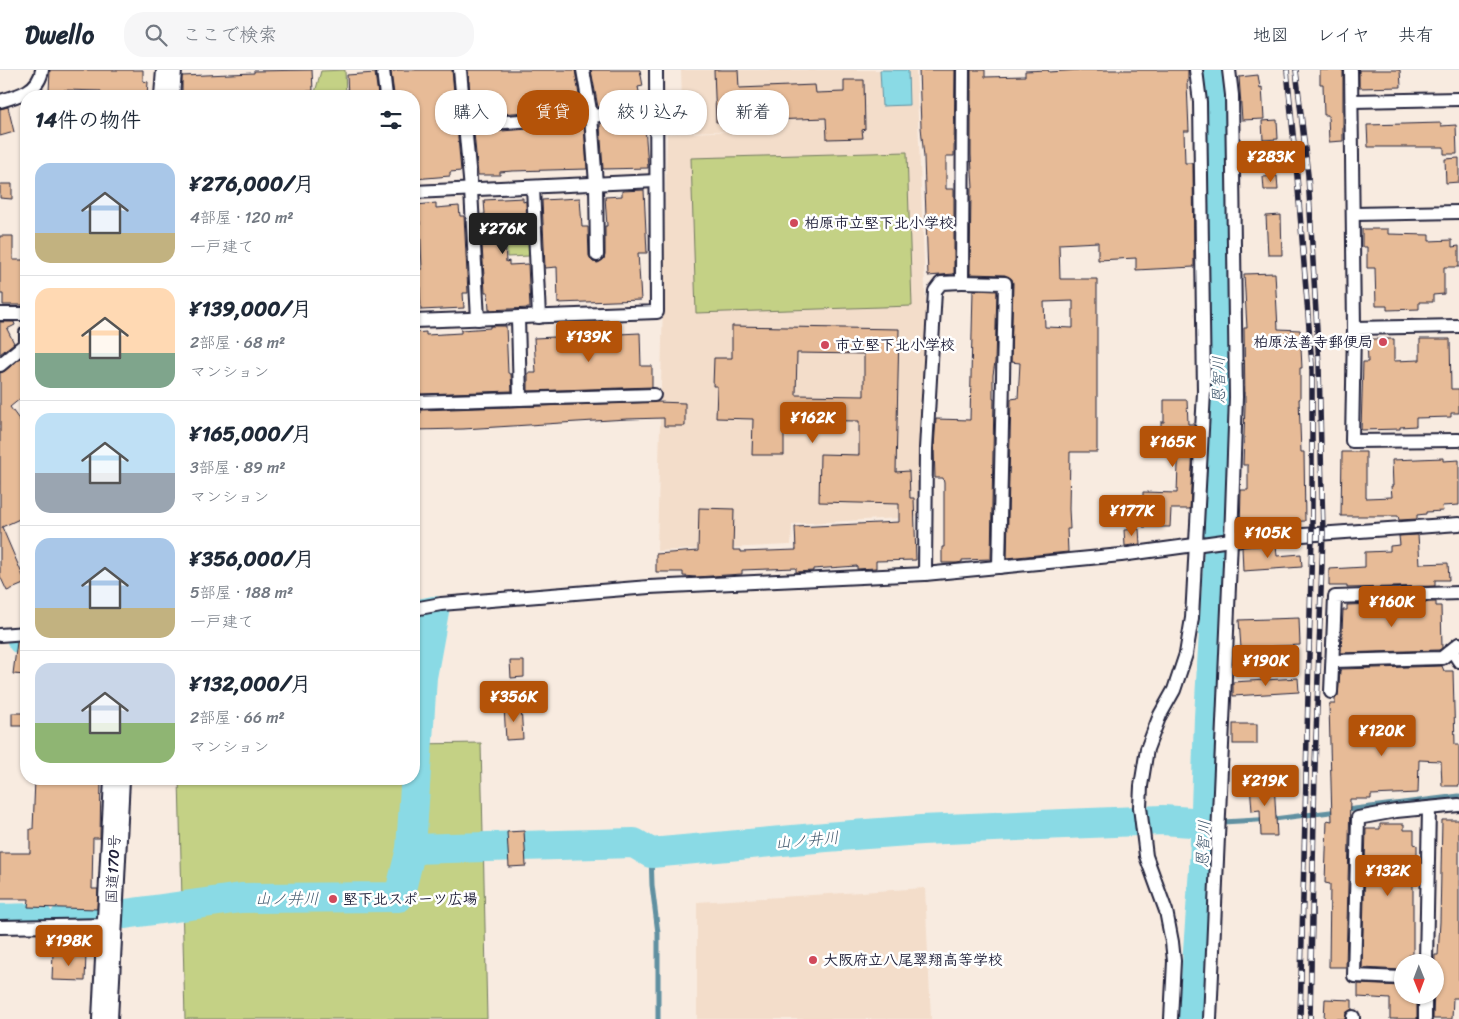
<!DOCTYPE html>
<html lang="ja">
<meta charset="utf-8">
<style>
body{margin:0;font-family:Sriracha,"Klee One",sans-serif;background:#f6f6f7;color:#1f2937;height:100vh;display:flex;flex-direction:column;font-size:19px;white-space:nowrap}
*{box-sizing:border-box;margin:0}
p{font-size:16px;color:#747a83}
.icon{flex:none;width:28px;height:28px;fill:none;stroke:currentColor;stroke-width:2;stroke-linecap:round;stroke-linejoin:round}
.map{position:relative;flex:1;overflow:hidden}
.drawer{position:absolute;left:20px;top:20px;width:400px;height:695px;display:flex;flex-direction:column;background:#fff;border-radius:20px;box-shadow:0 1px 4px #0004}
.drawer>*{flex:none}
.guide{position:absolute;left:435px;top:20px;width:475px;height:45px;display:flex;gap:10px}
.needle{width:32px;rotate:179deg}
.fabs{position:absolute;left:1394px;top:884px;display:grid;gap:10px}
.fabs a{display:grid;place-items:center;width:50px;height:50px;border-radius:50%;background:#fff;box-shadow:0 1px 4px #0004;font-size:25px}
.price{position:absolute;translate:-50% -42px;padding:0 11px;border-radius:5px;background:#b45309;color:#fff;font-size:16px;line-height:32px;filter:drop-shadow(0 1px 2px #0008)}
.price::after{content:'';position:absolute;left:50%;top:30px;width:15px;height:11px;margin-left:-8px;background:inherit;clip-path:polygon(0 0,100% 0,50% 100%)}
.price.on{background:#222;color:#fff}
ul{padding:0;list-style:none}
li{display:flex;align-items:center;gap:15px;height:125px;padding:0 15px}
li+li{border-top:1px solid #e0e1e3}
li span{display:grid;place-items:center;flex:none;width:140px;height:100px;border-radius:15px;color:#555}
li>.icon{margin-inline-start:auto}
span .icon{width:60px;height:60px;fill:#fffc;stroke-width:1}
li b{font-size:21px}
h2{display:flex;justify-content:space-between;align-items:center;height:60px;padding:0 15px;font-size:21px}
.tag{padding:0 18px;border-radius:20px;background:#fff;box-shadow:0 1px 4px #0004;font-size:18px;line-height:45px}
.tag.on{background:#b45309;color:#fff}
header{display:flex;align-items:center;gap:30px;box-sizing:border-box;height:70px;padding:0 25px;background:#fff;border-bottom:1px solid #e0e1e3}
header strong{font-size:24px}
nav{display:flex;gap:28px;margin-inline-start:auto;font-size:18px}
.search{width:350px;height:45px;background:#f6f6f7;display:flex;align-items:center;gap:12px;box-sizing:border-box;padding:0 18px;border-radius:20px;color:#747a83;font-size:19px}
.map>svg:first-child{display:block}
</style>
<header>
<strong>Dwello</strong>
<div class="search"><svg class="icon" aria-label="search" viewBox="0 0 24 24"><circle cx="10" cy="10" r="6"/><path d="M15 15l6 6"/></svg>ここで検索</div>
<nav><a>地図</a><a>レイヤ</a><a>共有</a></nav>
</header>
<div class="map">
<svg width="1459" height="949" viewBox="0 0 1459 949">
<rect width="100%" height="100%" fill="#f8ebe0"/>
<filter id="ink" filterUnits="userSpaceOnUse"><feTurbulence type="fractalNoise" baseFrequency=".02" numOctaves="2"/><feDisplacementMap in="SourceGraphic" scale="10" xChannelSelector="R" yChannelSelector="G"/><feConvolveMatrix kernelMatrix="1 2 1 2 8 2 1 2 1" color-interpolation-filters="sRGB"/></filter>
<g filter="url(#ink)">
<g fill="#f3ddca">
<polygon points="681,0 916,0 926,241 917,447 792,454 791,475 657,481 667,64 758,60 683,62"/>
<polygon points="925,818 931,949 697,949 697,832"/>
</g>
<g fill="#c4d185" stroke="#737a60">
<polygon points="345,0 346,26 314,26 321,1"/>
<polygon points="907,82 912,236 696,243 691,88"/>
<polygon points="528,160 529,186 507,187 506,161"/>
<polygon points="481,673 487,949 185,949 179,709 414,709 414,674"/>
</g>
<polygon fill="#8adae5" stroke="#6090a1" points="880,0 908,0 909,35 882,36"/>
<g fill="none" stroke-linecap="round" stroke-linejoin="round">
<g stroke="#6090a1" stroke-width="5">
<polyline points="1206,753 1274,749 1459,726"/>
<polyline points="651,783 652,815 658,863 658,949"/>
</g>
<g stroke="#8adae5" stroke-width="30">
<polyline points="22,570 26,570"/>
<polyline points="411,779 634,773 651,783 826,767 921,760 1163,750 1206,753"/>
<polyline points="125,844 241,828 399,827 411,779 422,607 434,541 414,545"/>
<polyline points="65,848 100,847"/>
<polyline points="0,849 38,848"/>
<polyline points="1193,949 1204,799 1209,647 1219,477 1217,168 1213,20 1210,0"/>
</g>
</g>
<g fill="#e7bb97" stroke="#22223b" fill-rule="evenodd">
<polygon points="50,0 143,0 143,11 148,12 147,26 101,25 101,21 64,20 64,22 49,22"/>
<polygon points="312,0 313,21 182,26 182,6 254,3 254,1"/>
<polygon points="398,0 452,0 461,101 450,102 450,106 414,109 414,26 399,26 399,24 394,24 391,2"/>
<polygon points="468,0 575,0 579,25 567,26 568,39 472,46"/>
<polygon points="591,0 640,0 643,16 638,17 640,26 623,29 624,35 598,37"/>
<polygon points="714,0 738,0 739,18 815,15 816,23 844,22 844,10 864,10 865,59 862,60 863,68 827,69 826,48 716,52"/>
<polygon points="919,0 955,0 954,86 946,86 946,119 954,119 954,204 928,206 924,87 921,57"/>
<path d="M971 0H985V7L1025 6V1L1048 0 1049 2 1080 0H1188V12L1187 13 1189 61H1184L1185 93H1193L1194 197 1136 200V188L1098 190V172L1059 174 1060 209H1097V382H1070L1069 439 1070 459H1067L1068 482 1007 488 1011 329 1018 328 1020 293 1011 292 1013 213 1012 209 1005 205 970 204 971 118H973L971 85ZM1073 231V258L1045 257 1044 232Z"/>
<polygon points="1320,0 1343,0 1343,71 1329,72 1328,45 1324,45 1323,14 1320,14"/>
<polygon points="1359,0 1400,0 1401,17 1359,18"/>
<polygon points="375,3 378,25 348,26 347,5"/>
<polygon points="1258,5 1260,18 1262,17 1264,49 1242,50 1239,7"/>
<polygon points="8,37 14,62 0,66 0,39"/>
<polygon points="1277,50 1278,69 1263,70 1262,51"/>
<polygon points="627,51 627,53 631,53 631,57 645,55 648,98 603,99 600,55 601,53"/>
<polygon points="1441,53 1441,56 1456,55 1457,84 1444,84 1444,77 1368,77 1367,55"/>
<polygon points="570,56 570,57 584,56 587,99 512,101 500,102 500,105 478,105 474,63"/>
<polygon points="1459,88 1459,112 1446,113 1445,89"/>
<polygon points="1277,106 1278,120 1264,120 1263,107"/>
<polygon points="0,114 12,114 12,129 0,128"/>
<polygon points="644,120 647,183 638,183 641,230 558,233 557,197 545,198 542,130 580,128 582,157 588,157 589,186 593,192 598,193 604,189 605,185 605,156 607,156 605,127 622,126 622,121"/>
<polygon points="523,128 523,132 526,131 527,156 504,158 506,192 509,191 509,195 528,194 530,238 489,240 488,222 485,222 480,145 485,144 484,130"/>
<polygon points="436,133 436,138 459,136 460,146 464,146 468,223 463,223 464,238 421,240 419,199 422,199 420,151 418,151 417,135"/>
<polygon points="1281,145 1282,185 1268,185 1266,146"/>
<polygon points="1362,159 1388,159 1388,164 1429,165 1429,171 1452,170 1452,177 1459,176 1459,197 1444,197 1444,224 1433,225 1433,232 1419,232 1419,239 1387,240 1387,236 1376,236 1375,198 1367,198 1367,177 1362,177"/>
<polygon points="0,166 13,166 13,190 26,190 26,235 3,235 3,224 0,224"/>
<polygon points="1275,203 1278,259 1300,260 1302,298 1300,298 1300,329 1299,329 1301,382 1304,382 1305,451 1282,452 1282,458 1242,461 1240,460 1241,420 1248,420 1248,395 1243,395 1245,335 1244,258 1247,258 1244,204"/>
<polygon points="973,220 997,221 995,292 993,305 993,329 994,329 991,489 962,490 962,492 957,493 942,493 942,477 944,477 944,413 943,408 935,408 934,377 936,349 970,350"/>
<polygon points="0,252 14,252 15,255 7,259 14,273 0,284"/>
<polygon points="490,256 506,256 508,303 511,304 512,321 420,324 419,315 414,315 414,263 426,262 426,265 461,263 461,260 490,258"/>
<path d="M732 256 899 259 896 402 909 401 910 428H914L916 490 876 491V498L857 499V496L813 499V501L796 502V498L742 500V504L696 507 683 506V502H656V484L698 481 699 438 734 439 733 480H741V482L796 480 795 457 899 452V434L819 432 820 384 859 385V351L784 350V385H752L753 349 716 348 717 316H713L714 288H732ZM797 283 864 284V326L796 325Z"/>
<polygon points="640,263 641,296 652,296 652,317 528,321 528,303 536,303 534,268"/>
<polygon points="1367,269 1394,269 1394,291 1420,290 1420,269 1450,269 1451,319 1459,319 1459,343 1451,343 1451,347 1416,348 1416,356 1400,357 1400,359 1361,360 1363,292 1368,292"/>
<polygon points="24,285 26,287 26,324 10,337 26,359 26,446 2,457 26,513 7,521 0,506 0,303 5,301"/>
<polygon points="1164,330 1187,330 1188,354 1194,354 1190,439 1171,439 1170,457 1143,457 1143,422 1177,423 1179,367 1161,367 1161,352 1164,352"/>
<polygon points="657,332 685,333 685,356 664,356 664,348 627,349 463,359 414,360 414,343 421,343 421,340"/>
<polygon points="1342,382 1366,382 1366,428 1392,427 1391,416 1393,416 1392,390 1443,388 1443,391 1459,390 1459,435 1442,436 1443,441 1426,442 1426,444 1417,445 1417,449 1399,450 1398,446 1341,446"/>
<polygon points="1139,459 1140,474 1125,476 1124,460"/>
<polygon points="1418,465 1420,494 1448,493 1449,510 1435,510 1435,516 1347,518 1347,516 1329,516 1329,499 1365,497 1365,482 1390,481 1390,476 1400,475 1399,466"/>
<polygon points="1276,475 1277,486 1301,484 1302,497 1243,501 1242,477"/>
<polygon points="1436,532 1436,536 1441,536 1442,578 1439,580 1341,583 1343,540 1347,540 1347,535"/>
<polygon points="1299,548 1300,575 1241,578 1239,550"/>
<polygon points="26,571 26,605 13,604 17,572"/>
<polygon points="510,591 524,591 524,607 511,608"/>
<polygon points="1442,596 1444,601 1453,601 1455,675 1459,675 1459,716 1442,716 1441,691 1419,690 1418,723 1371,725 1371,729 1350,729 1346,897 1329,897 1330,814 1325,813 1327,750 1332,751 1329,634 1335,634 1335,629 1338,626 1340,601 1341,599"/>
<polygon points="1298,608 1299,622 1233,626 1233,612"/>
<polygon points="521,636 523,669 506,670 504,637"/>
<rect x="12" y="643" width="14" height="13"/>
<rect x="1233" y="654" width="24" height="20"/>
<polygon points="35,709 101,709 100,768 93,768 92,819 98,819 97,839 28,837 29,829 0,829 0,783 30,783 30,759 33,759"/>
<polygon points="1274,712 1277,766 1261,766 1260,740 1252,741 1250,714"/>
<polygon points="1442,750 1459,750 1459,928 1453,928 1452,949 1433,949 1435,885 1438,885 1440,852"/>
<polygon points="1380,754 1404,754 1404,760 1414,760 1414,774 1417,775 1417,787 1413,787 1413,885 1409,885 1409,892 1402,892 1402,900 1362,898 1366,759 1380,759"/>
<polygon points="524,761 526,796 509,797 507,762"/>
<polygon points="53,882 86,884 85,911 52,910"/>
<polygon points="1358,914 1402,916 1402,925 1417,925 1417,949 1390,949 1390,929 1358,927"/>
<polygon points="1325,929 1352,930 1352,939 1346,943 1345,949 1324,949"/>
</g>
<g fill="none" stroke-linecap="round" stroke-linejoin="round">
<g stroke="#22223b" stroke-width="16">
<g id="street">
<polyline points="383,0 386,26"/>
<polyline points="460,0 471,120 478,249"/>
<polyline points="583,0 591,46 596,114 597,185"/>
<polyline points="1351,0 1354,258 1352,371 1459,370"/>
<path d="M0 31C18 26 39 21 42 0"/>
<polyline points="1352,31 1459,29"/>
<polyline points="465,55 591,46 656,40"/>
<polyline points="533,117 539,247"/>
<polyline points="414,122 656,111"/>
<polyline points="1354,144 1459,142"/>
<polyline points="962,212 1005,213 999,497"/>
<polyline points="0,244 26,244"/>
<polyline points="518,247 520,329"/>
<polyline points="414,251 657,242 656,0"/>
<polyline points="1354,258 1459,256"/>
<polyline points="26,276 26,263"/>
<polyline points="0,295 23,276 26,276"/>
<polyline points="414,332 654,325"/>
<polyline points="925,504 926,379 935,221 941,213 962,212 963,0"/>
<polyline points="414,539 441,534 649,517 925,504 1121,485 1231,470 1459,454"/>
<polyline points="0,565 26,563"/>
<polyline points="1452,580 1459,591"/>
<polyline points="1333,591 1442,588 1459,574"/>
<polyline points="1331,622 1335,527 1459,523"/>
<polyline points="0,857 110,855"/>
<polyline points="1426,892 1429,738"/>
<polyline points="1402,908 1354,906 1358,748 1396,741 1459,735"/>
<polyline points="1171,949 1174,891 1172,872 1166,841 1146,786 1140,737 1141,716 1147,679 1160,645 1174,620 1186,584 1192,548 1204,322 1200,32 1196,0"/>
<polyline points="1210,949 1231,470 1236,327 1232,25 1229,0"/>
<polyline points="1353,949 1353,947"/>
<polyline points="1425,949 1425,925"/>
</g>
</g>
<g stroke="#22223b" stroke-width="28">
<g id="highway">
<polyline points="167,26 169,0"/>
<polyline points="105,949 117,709"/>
</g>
</g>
<use href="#street" stroke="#fff" stroke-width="12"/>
<use href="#highway" stroke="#fff" stroke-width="24"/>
<g stroke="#22223b" stroke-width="5.5">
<g id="rail">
<polyline points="1287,0 1297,106 1312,295 1312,464 1300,949"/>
<polyline points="1296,0 1308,105 1319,295 1323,463 1315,696 1310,949"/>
</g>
</g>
<use href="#rail" stroke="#fff" stroke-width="4" stroke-dasharray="11" stroke-linecap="butt"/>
</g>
</g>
<g fill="#d1495b" stroke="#fff" stroke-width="2">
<circle cx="794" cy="153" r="5"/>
<circle cx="1383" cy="272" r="5"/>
<circle cx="825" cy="275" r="5"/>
<circle cx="333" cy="829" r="5"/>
<circle cx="813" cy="890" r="5"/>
</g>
<g text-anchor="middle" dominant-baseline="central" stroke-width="5" stroke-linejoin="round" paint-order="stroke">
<g font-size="15" font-weight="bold" fill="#22223b" stroke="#fff" text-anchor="start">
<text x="804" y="153">柏原市立堅下北小学校</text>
<text x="1373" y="272" text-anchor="end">柏原法善寺郵便局</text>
<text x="835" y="275">市立堅下北小学校</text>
<text x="343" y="829">堅下北スポーツ広場</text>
<text x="823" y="890">大阪府立八尾翠翔高等学校</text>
</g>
<g font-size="15" fill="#22223b" stroke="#fff">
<text transform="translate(113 799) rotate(-87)">国道170号</text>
</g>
<g font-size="16" font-style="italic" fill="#41596e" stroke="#fff">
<text transform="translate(1218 310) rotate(-90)">恩智川</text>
<text transform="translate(807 770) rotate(-5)">山ノ井川</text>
<text transform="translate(1203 774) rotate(-87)">恩智川</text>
<text x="287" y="828">山ノ井川</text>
</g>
</g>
</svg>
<div class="fabs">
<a><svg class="needle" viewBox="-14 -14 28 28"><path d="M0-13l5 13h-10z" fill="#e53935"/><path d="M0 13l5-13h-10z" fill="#747a83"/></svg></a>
</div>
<b class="price" style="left:1271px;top:113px">¥283K</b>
<b class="price on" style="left:503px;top:185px">¥276K</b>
<b class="price" style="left:589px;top:293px">¥139K</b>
<b class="price" style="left:813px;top:374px">¥162K</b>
<b class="price" style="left:1173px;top:398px">¥165K</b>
<b class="price" style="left:1132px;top:467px">¥177K</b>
<b class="price" style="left:1268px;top:489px">¥105K</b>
<b class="price" style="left:1392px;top:558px">¥160K</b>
<b class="price" style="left:1266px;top:617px">¥190K</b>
<b class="price" style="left:514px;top:653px">¥356K</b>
<b class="price" style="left:1382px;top:687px">¥120K</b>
<b class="price" style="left:1265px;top:737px">¥219K</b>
<b class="price" style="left:1388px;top:827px">¥132K</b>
<b class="price" style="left:69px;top:897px">¥198K</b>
<div class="guide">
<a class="tag">購入</a>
<a class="tag on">賃貸</a>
<a class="tag">絞り込み</a>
<a class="tag">新着</a>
</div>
<section class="drawer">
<h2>14件の物件<svg class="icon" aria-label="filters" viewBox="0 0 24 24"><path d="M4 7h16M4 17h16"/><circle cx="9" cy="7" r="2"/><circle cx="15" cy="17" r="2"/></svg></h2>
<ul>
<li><span style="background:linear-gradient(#a9c7e8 70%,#c2b280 0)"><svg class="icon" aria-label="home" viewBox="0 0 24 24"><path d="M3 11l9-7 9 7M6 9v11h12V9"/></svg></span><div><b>¥276,000/月</b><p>4部屋 · 120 m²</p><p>一戸建て</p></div></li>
<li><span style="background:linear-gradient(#ffd9b3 65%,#7fa58c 0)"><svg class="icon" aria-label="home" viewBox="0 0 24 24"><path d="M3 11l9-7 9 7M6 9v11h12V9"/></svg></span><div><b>¥139,000/月</b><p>2部屋 · 68 m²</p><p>マンション</p></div></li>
<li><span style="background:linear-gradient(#bfe0f5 60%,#9aa5b1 0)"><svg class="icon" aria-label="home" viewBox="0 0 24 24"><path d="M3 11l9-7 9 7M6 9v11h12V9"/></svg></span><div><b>¥165,000/月</b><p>3部屋 · 89 m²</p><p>マンション</p></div></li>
<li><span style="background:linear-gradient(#a9c7e8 70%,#c2b280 0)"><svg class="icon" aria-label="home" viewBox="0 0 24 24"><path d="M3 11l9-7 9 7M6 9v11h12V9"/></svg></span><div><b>¥356,000/月</b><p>5部屋 · 188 m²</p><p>一戸建て</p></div></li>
<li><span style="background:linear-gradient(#c9d6e8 60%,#8fb573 0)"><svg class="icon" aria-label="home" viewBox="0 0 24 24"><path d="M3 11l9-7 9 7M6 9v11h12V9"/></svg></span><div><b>¥132,000/月</b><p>2部屋 · 66 m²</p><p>マンション</p></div></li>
</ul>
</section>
</div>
